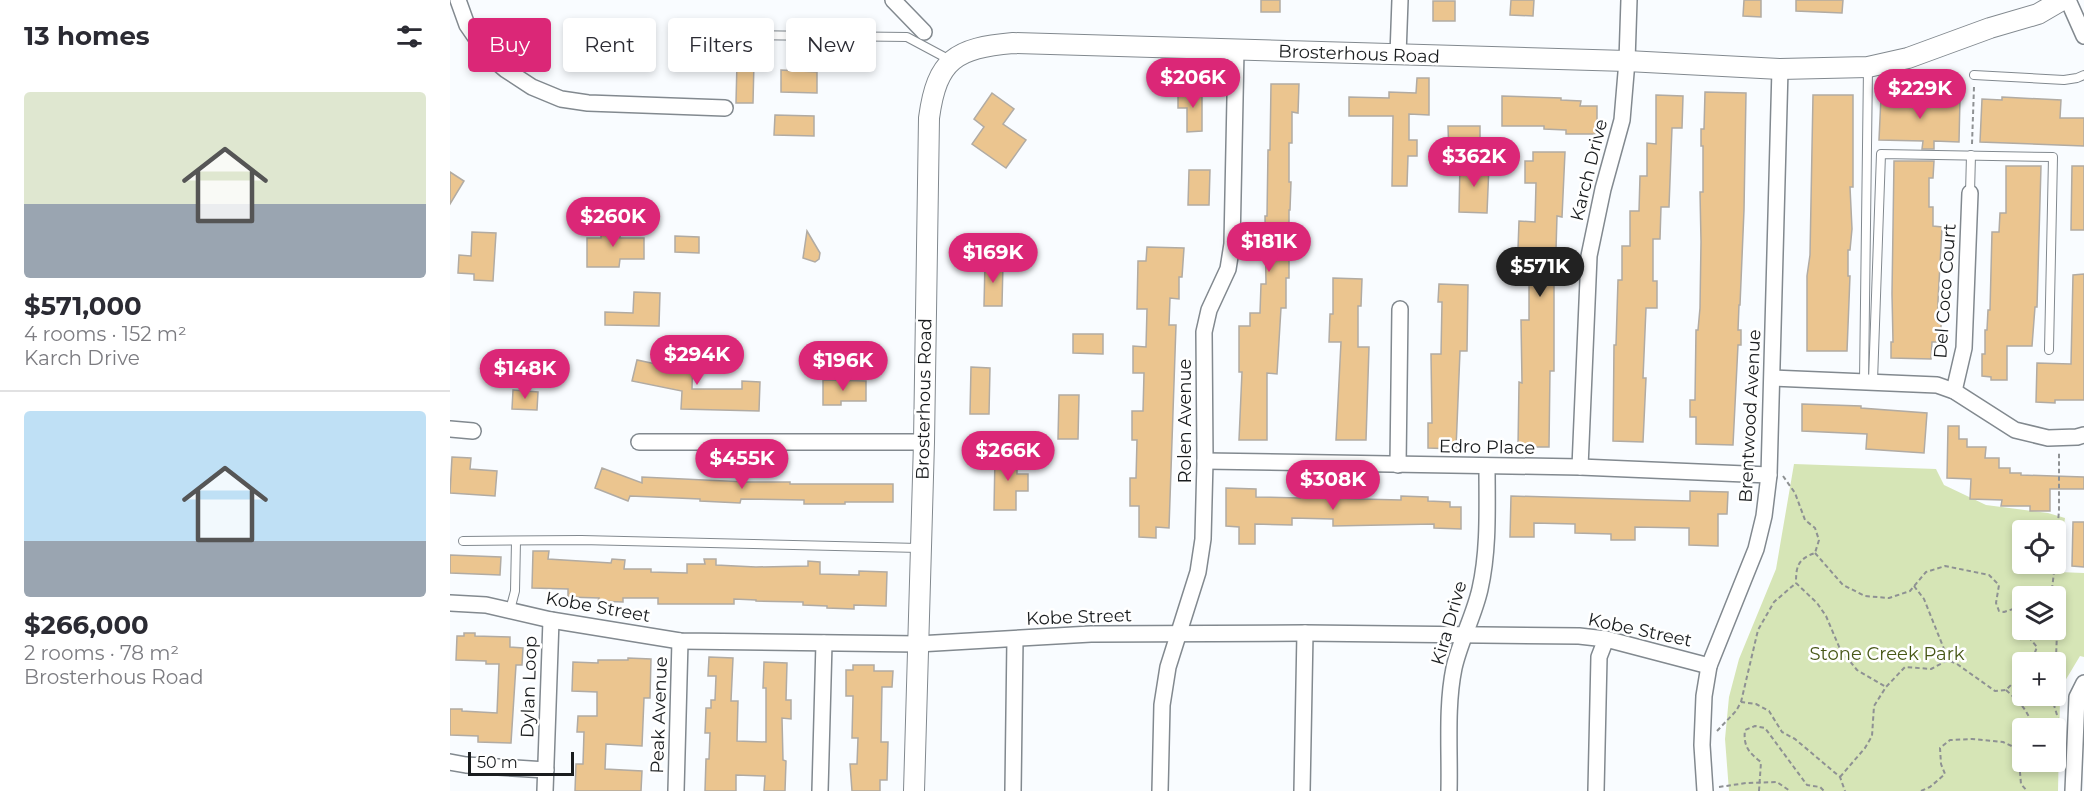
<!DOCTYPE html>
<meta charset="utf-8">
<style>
body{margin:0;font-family:Montserrat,sans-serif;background:#f7f7f7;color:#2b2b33;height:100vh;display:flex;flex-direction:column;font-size:22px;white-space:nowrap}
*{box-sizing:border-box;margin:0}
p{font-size:20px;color:#7c7c81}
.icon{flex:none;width:33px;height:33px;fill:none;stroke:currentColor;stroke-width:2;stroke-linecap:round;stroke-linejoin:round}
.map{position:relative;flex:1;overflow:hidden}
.details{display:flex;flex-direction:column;background:#fff;width:450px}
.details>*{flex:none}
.top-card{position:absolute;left:18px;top:18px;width:570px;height:54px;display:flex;gap:12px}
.tools{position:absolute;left:1562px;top:520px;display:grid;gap:12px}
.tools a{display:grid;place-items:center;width:54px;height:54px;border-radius:6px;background:#fff;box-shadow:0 3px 9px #0003;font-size:30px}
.scale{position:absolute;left:18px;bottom:15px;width:106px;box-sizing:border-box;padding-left:6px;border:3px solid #1a1d1f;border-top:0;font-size:16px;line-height:21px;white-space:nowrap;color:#1a1d1f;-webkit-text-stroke:4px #fff;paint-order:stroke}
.price{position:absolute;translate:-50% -51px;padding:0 14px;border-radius:21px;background:#db2777;color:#fff;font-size:20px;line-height:39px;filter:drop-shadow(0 2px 3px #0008)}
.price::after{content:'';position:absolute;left:50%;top:36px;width:18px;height:14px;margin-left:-9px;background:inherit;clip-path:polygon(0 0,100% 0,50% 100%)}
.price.on{background:#222;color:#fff}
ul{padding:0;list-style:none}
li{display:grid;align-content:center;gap:12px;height:318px;padding:0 24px}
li+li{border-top:2px solid #e1e1e2}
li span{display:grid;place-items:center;height:186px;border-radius:6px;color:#555}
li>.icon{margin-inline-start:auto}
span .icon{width:108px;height:108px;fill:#fffc;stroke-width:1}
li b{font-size:26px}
h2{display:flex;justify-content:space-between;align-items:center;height:72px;padding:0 24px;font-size:26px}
.chip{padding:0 21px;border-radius:6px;background:#fff;box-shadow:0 3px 9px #0003;font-size:21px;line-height:54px}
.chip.on{background:#db2777;color:#fff}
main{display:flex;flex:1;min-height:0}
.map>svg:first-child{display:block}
</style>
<main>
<section class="details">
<h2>13 homes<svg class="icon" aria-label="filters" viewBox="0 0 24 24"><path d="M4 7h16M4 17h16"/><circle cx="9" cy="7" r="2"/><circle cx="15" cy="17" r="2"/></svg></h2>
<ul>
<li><span style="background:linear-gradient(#dfe7d0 60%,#9aa5b1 0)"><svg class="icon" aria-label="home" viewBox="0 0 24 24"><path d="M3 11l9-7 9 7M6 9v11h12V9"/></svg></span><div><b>$571,000</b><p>4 rooms · 152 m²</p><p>Karch Drive</p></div></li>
<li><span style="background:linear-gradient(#bfe0f5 70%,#9aa5b1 0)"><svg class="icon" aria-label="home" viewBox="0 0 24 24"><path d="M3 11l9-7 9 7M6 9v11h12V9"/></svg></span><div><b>$266,000</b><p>2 rooms · 78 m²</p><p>Brosterhous Road</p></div></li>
</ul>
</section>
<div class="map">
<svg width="1634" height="791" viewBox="0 0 1634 791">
<rect width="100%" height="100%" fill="#f9fcff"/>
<path fill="#d6e5b6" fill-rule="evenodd" d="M1344 464 1486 469 1494 485 1536 505 1598 513 1615 518 1608 572 1634 573V657L1630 656 1615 681 1610 699 1608 791H1279L1275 739 1279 697 1289 659 1326 569ZM1572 531H1605V564H1572ZM1572 597H1605V630H1572ZM1572 663H1605V696H1572ZM1572 729H1605V762H1572Z"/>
<g fill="#ebc58f" stroke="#b1aba3" stroke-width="1.5">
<rect x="811" y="0" width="19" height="12"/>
<polygon points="1061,0 1084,0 1083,16 1060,15"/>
<polygon points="1294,0 1311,0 1311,17 1293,16"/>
<polygon points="1346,0 1393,0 1392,13 1346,11"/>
<rect x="983" y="1" width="22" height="20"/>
<polygon points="287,62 304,62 303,103 286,103"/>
<polygon points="331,70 367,72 367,93 331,92"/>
<polygon points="967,78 979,78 979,115 959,114 959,140 967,140 967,156 958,156 957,186 942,186 943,116 899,116 899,97 939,98 939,92 966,93"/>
<polygon points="821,84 849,84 848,113 842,112 842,143 839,143 839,182 841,182 840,210 839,210 839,278 836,278 836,308 831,308 827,374 817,373 817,440 789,440 792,372 789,372 789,326 800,326 800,313 810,313 811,284 816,284 815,216 817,216 818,150 820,150"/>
<polygon points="736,90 752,90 752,131 737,132 737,108 728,108 728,96 736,96"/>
<polygon points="1255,92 1296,93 1294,210 1290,305 1289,305 1288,330 1291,330 1291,345 1288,345 1283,445 1246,444 1246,417 1240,417 1240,400 1245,400 1246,330 1248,330 1250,308 1251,242 1250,192 1253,192 1253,146 1251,146 1251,129 1254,129"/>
<polygon points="542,93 564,109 553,124 576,140 556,168 522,144 534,127 524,119"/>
<polygon points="1206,95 1233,96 1232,128 1222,128 1219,207 1211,207 1210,239 1203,239 1203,281 1207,281 1207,308 1196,308 1193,378 1196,378 1193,442 1163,441 1164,345 1166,345 1168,280 1172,280 1172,246 1180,246 1180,211 1189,211 1190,176 1197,176 1197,143 1206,144"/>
<polygon points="1363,95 1403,95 1403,187 1400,187 1402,229 1400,250 1398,250 1398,276 1400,276 1397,351 1357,351 1357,276 1360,255"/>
<polygon points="1052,96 1111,98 1111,100 1131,101 1130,106 1147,106 1147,134 1116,134 1116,130 1094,129 1094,126 1052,126"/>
<polygon points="1431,97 1510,98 1509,142 1484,141 1484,149 1472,149 1473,141 1429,140"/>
<polygon points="1552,97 1611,100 1610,118 1634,118 1634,146 1530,142 1532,99 1552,100"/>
<polygon points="325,115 364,116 364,136 324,135"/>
<polygon points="998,126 1030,126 1030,139 1017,139 1017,156 999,156"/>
<polygon points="1083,152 1115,152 1112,217 1107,216 1106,250 1104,250 1104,371 1100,371 1099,447 1068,447 1069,382 1072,383 1071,320 1079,320 1079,249 1068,249 1069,221 1085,222 1086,183 1075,183 1075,161 1083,161"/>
<polygon points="1444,161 1484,161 1483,178 1479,178 1479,207 1483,207 1483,226 1492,227 1488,301 1488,323 1491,323 1491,342 1482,342 1481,359 1441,358 1441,342 1443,342 1442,294"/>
<polygon points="1010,164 1039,165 1037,213 1009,212"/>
<polygon points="1556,166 1591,166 1587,307 1585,307 1582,346 1557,346 1557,380 1541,380 1541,377 1532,376 1532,354 1535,354 1535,330 1537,330 1538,310 1540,310 1542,232 1549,232 1550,213 1556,213"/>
<polygon points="1622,166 1634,166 1634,230 1621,230"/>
<polygon points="739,170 760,170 759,205 738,205"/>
<polygon points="0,172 14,181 0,204"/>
<polygon points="151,225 170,225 170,238 194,238 194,259 170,259 169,267 137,267 137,238 151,238"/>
<polygon points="357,231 370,253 369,259 365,262 353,258"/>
<polygon points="22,232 46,233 43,281 24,280 24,274 8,273 9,255 21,256"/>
<polygon points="225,236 249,237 249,253 225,252"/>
<polygon points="697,247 734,248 732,277 729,277 729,299 720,298 719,325 726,325 719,528 706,527 706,538 689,537 689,506 680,506 680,478 686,478 687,440 682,440 682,411 693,411 694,373 683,373 683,346 696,347 697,309 687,309 688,261 696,261"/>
<polygon points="535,262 553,263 552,306 534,306"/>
<polygon points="1634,274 1634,400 1605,400 1605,403 1586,402 1587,363 1621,364 1623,275"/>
<polygon points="883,278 912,279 911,306 908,306 908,347 919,347 916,440 886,440 891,342 879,342 880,314 883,314"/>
<polygon points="989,284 1018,285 1017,351 1010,351 1006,449 978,448 978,423 982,423 981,354 991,354 992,302 988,302"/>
<polygon points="184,292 210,293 209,326 155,325 155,312 183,313"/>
<polygon points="623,334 653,334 653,354 623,353"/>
<polygon points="229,346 243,347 242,389 292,389 292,381 310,382 309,411 231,409 232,391 182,381 187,360 229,369"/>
<polygon points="521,367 540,368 539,414 520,414"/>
<polygon points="373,380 416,381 416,401 391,401 391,405 373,405"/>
<polygon points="63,390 88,392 87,410 62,409"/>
<polygon points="609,395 629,395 628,439 608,439"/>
<polygon points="1352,404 1411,406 1411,408 1477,413 1474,453 1416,449 1417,434 1352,431"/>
<polygon points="1498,426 1509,426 1509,439 1517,439 1517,447 1536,447 1535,458 1549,458 1549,468 1560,468 1560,473 1571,473 1571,475 1634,477 1634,489 1600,489 1600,511 1580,511 1580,506 1551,506 1552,500 1520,499 1521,479 1497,478"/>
<polygon points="545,455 567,455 567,474 578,474 578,491 566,491 566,510 544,510"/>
<polygon points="2,457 21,458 20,469 47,471 45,496 0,493"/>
<polygon points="152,468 192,483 192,477 296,482 340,482 340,484 443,484 443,502 395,502 395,504 354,504 354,500 291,499 290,503 250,501 250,499 180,496 178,501 145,488"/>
<polygon points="776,488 806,489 806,497 850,498 850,492 878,492 878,498 910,499 951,500 951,496 978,497 978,501 1000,502 1000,507 1011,507 1011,529 984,528 984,524 883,526 883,519 842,518 842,525 805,524 805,544 789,544 789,527 776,526"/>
<polygon points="1240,491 1278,492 1277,514 1268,514 1268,546 1239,545 1239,528 1185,527 1185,540 1161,540 1161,534 1125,533 1125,524 1084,523 1084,537 1060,537 1061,496 1240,501"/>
<polygon points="1623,522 1634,522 1634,567 1622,566"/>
<polygon points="83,551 99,551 98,559 161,563 162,559 175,560 174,569 201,569 201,572 237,573 237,564 255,564 254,559 266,559 266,565 306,567 358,566 358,561 370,562 370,574 409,575 409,571 437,572 436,606 404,605 404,609 377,608 377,606 353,605 353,602 306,601 306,600 284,599 284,604 208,604 208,598 173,598 173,602 148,601 149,598 118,597 118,589 82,588"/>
<polygon points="0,555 51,557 50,575 0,573"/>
<polygon points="14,633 25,633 25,636 60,637 60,647 73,648 72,665 66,665 61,743 28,742 28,736 0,735 0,709 12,709 12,711 47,713 49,664 36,664 36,661 6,660 7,636 14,636"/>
<polygon points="259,657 283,658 281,701 288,701 287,741 316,742 316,688 313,688 314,662 337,663 336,700 341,700 341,719 332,718 333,760 336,761 335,791 314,791 315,776 286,775 286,791 255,791 256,759 259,759 260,733 255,733 256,708 261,708 261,700 265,700 266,676 258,676"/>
<polygon points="178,658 201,659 200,698 194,698 192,746 156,744 155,769 192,771 191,791 125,791 126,764 133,764 134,732 127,732 128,716 147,716 147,692 122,691 123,662 148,663 148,660 178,660"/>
<polygon points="403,665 424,665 424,671 443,671 442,687 432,687 431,742 438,742 437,780 430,780 430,791 402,791 400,764 407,764 408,738 402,738 403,696 396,696 396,670 403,670"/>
</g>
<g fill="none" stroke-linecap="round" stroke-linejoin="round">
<g stroke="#82898f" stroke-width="10">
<g id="service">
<polyline points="289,35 457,37 500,60"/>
<polyline points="1524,75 1614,80 1627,78 1634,75"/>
<polyline points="1520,193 1521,155"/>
<polyline points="1414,381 1418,68"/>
<polyline points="1423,381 1431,154 1603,157 1599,350"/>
<polyline points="13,541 131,540 469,548"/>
<polyline points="60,610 65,591 66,541"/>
</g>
</g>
<g stroke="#82898f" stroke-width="18">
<g id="minor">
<polyline points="8,0 17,25 37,54 56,70 82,87 111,99 138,103 275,108"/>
<polyline points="443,0 474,32"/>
<polyline points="1618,0 1634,36"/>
<polyline points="948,55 950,0"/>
<polyline points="1323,378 1487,385 1504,391 1565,430 1598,438 1627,437 1634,435"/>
<polyline points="1504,391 1514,348 1520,193"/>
<polyline points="0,429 23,431"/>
<polyline points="189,442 474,442"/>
<polyline points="755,461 1130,467 1319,475"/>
<polyline points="948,465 950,309"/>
<polyline points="1130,467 1139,256 1153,189 1172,120 1177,61 1179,0"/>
<polyline points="0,603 36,605 101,620 230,641 468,644 641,634 855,633 1129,636 1156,639 1259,666"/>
<polyline points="0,762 16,765 96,770"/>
<polyline points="95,791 101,620"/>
<polyline points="226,791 230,641"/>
<polyline points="370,791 374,643"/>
<polyline points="563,791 565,639"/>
<polyline points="710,791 712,705 718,667 748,572 753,539 755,461 754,332 759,310 778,269 782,244 786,50"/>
<polyline points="852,791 855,633"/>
<path d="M999 791C1000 751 996 707 1004 668 1010 641 1024 616 1030 589 1039 549 1037 507 1037 466"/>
<polyline points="1146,791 1149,657 1156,639"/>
<polyline points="1255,791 1252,745 1254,696 1259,666 1306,549 1314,516 1319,475 1330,69"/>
<polyline points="1623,791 1627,697 1634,683"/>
</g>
</g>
<g stroke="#82898f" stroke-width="22">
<path id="tertiary" d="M464 791 474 442 479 118C487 59 506 48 563 43L1177 61 1330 69 1418 67 1458 58 1540 28 1588 14 1612 0"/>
</g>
<g stroke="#8e9193" stroke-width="2" stroke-dasharray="4.5 3" stroke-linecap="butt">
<polyline points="1522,144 1524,87"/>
<path d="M1333 476 1345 493 1355 520 1365 528 1369 540 1365 553C1348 559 1346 566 1346 583L1367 603 1376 616 1390 649 1407 670 1436 687"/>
<polyline points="1365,553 1393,585 1415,596 1439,598 1460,591 1476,572 1495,566 1539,575 1549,585 1546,603 1549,611 1554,612 1572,606"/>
<polyline points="1605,563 1609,510 1609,452"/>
<polyline points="1464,586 1474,599 1498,659"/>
<polyline points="1601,597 1605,564"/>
<polyline points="1605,626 1607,633 1605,682"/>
<polyline points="1578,630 1577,635 1587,647 1581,663"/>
<path d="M1556 690C1569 702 1580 711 1582 729"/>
<polyline points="1604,696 1604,705 1610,725"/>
<polyline points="1291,702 1308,630 1324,602 1346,583"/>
<polyline points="1267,731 1286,711 1291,702 1306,704 1319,711 1332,732 1345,739 1390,777 1395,791"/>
<polyline points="1568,749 1571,784 1577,791"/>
<polyline points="1390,777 1415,748 1422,736 1424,706 1436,687 1455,667 1481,669 1498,660 1507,664 1545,691 1556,690 1572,674"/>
<polyline points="1269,787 1296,783 1327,782 1340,791"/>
<path d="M1309 791 1311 762C1299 753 1293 746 1295 730L1305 726 1315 728 1357 785 1370 787 1374 791"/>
<polyline points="1471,791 1480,787 1495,774 1491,764 1490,748 1500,740 1522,739 1553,742 1568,749 1572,748"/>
</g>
<use href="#service" stroke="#fff" stroke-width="8"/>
<use href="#minor" stroke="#fff" stroke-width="15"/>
<use href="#tertiary" stroke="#fff" stroke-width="20"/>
</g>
<g text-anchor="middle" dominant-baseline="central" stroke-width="5" stroke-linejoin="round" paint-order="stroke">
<g font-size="18" fill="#1a1d1f" stroke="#fff">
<text transform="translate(909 54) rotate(2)">Brosterhous Road</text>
<text transform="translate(1139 170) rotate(-76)">Karch Drive</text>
<text transform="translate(1495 291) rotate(-86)">Del Coco Court</text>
<text transform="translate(474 399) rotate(-89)">Brosterhous Road</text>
<text transform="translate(1300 416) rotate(-87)">Brentwood Avenue</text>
<text transform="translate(735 421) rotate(-90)">Rolen Avenue</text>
<text transform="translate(1037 447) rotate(1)">Edro Place</text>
<text transform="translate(148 607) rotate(10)">Kobe Street</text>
<text transform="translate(629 617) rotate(-2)">Kobe Street</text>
<text transform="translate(999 623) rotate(-74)">Kira Drive</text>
<text transform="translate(1190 630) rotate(12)">Kobe Street</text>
<text transform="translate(79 687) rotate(-88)">Dylan Loop</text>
<text transform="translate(209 715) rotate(-88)">Peak Avenue</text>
</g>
<g font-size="18" fill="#475716" stroke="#fff">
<text x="1437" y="654">Stone Creek Park</text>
</g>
</g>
</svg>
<div class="tools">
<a><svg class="icon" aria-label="locate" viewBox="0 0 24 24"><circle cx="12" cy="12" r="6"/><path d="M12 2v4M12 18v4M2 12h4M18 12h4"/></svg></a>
<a><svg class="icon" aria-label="layers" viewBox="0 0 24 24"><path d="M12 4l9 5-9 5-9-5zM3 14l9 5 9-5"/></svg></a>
<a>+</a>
<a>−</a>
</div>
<div class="scale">50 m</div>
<b class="price" style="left:743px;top:109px">$206K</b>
<b class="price" style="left:1470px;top:120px">$229K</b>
<b class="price" style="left:1024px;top:188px">$362K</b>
<b class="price" style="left:163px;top:248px">$260K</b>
<b class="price" style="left:819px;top:273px">$181K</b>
<b class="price" style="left:543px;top:284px">$169K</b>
<b class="price on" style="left:1090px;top:298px">$571K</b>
<b class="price" style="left:247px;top:386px">$294K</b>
<b class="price" style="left:393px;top:392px">$196K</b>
<b class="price" style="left:75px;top:400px">$148K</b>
<b class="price" style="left:558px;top:482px">$266K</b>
<b class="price" style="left:292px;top:490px">$455K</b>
<b class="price" style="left:883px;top:511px">$308K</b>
<div class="top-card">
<a class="chip on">Buy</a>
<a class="chip">Rent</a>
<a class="chip">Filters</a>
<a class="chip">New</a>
</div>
</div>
</main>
